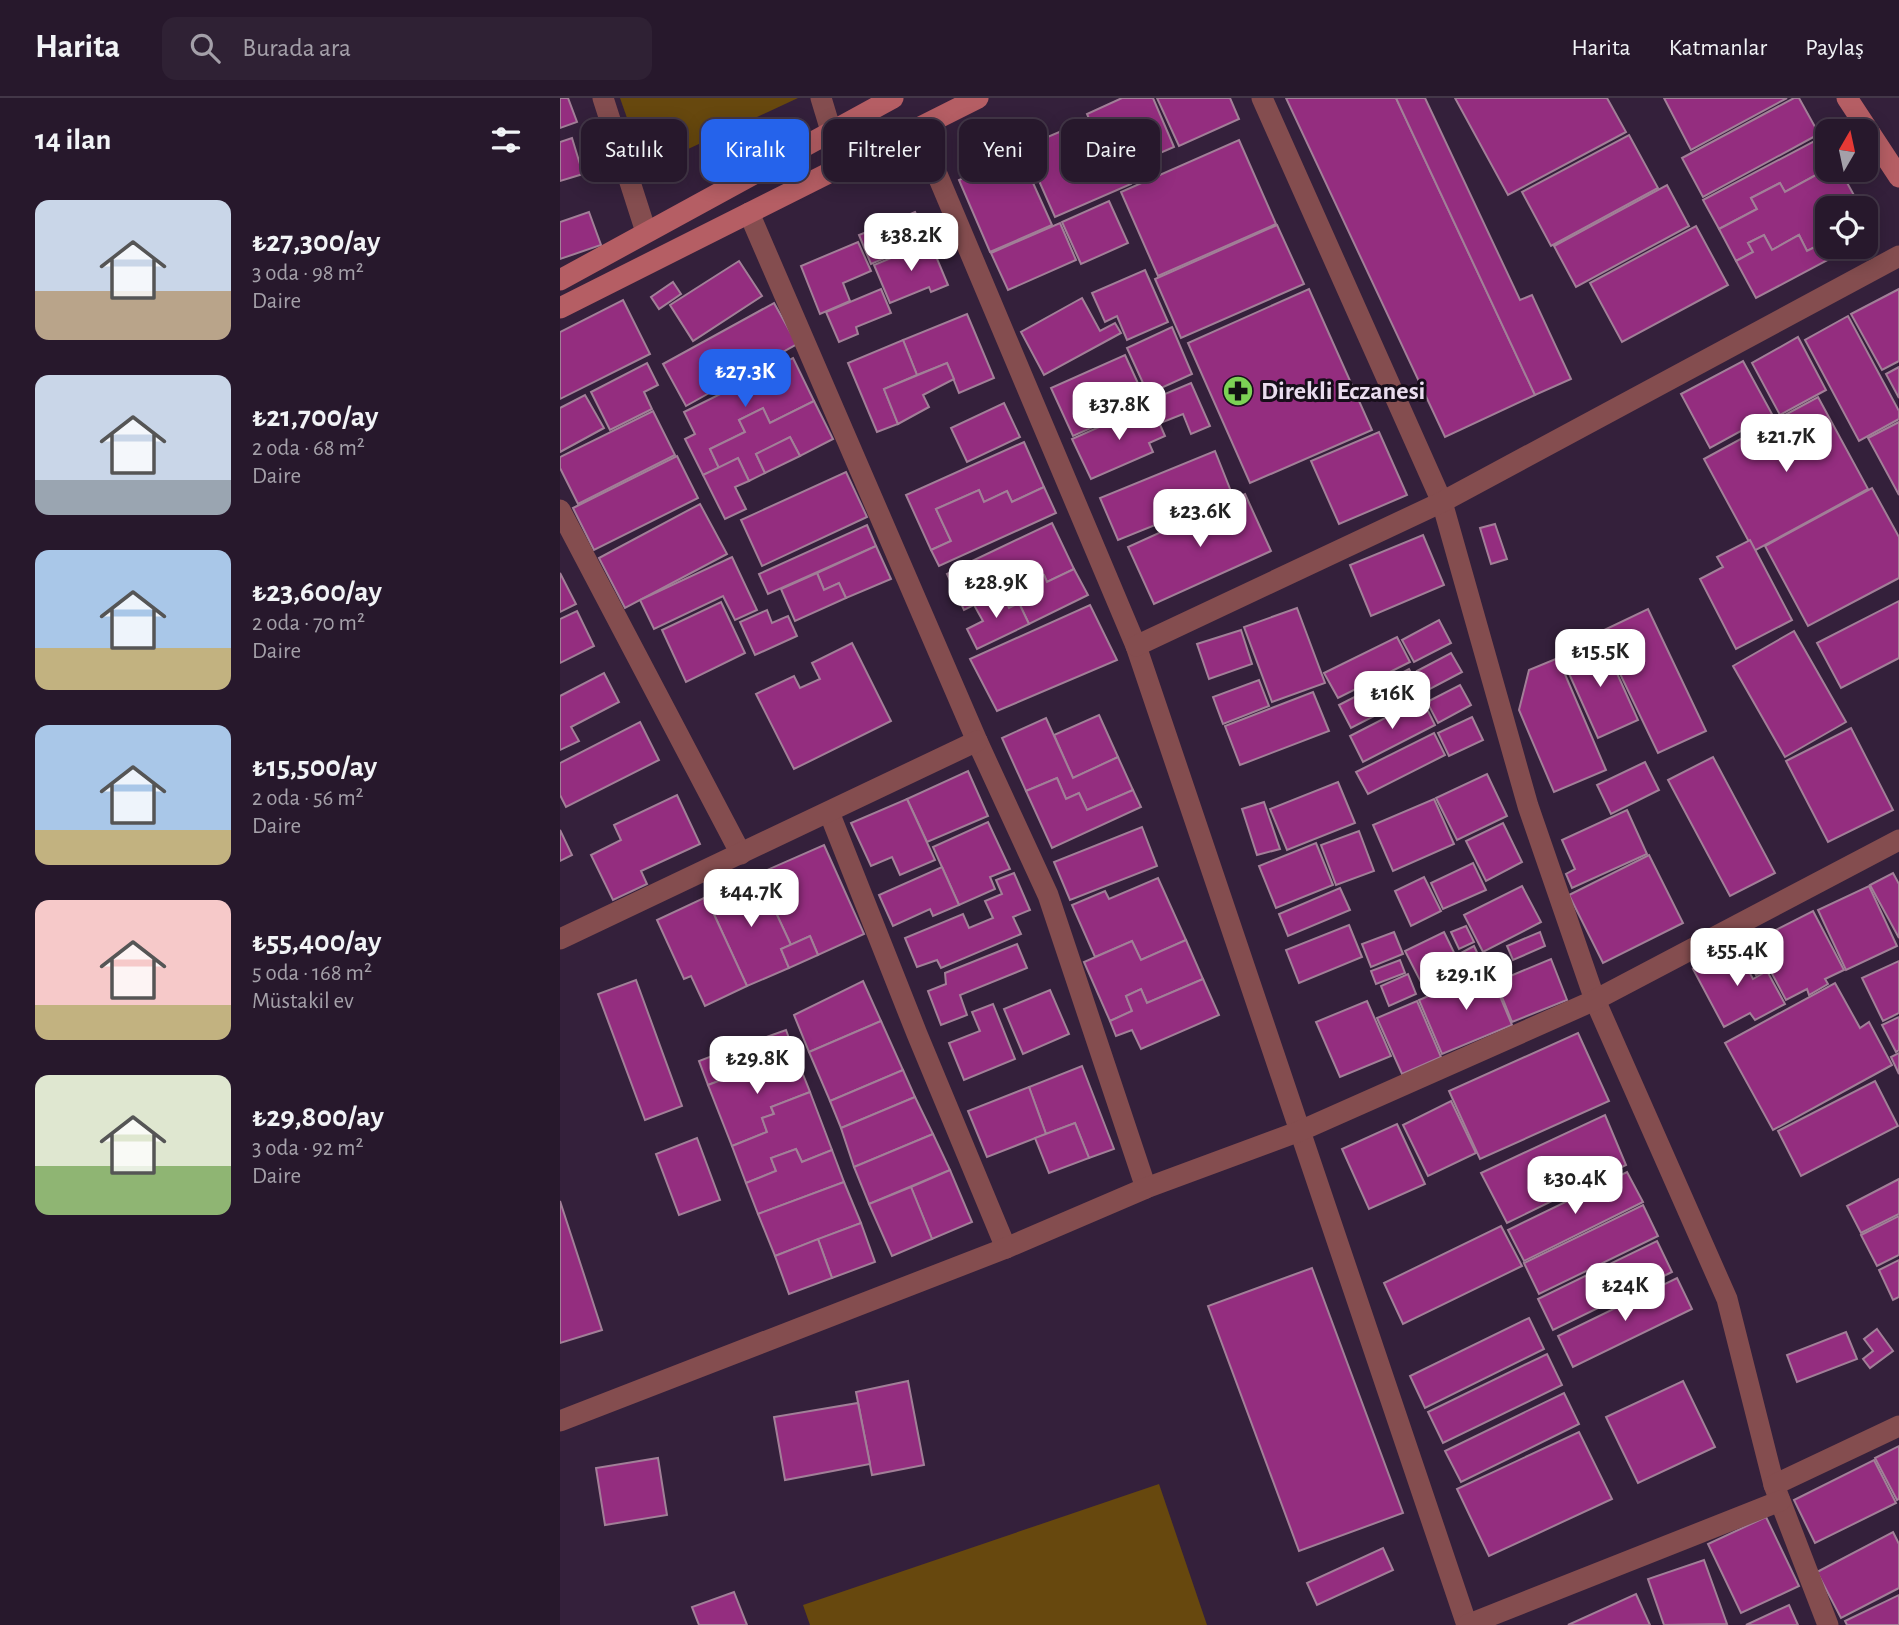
<!DOCTYPE html>
<html lang="tr">
<meta charset="utf-8">
<style>
body{margin:0;font-family:"Alegreya Sans",sans-serif;background:#2f2134;color:#f1f3f6;height:100vh;display:flex;flex-direction:column;font-size:26px;white-space:nowrap}
*{box-sizing:border-box;margin:0}
p{font-size:23px;color:#a4a0a9}
.icon{flex:none;width:38px;height:38px;fill:none;stroke:currentColor;stroke-width:2;stroke-linecap:round;stroke-linejoin:round}
.map{position:relative;flex:1;overflow:hidden}
.details{display:flex;flex-direction:column;background:#27182c;width:560px}
.details>*{flex:none}
.top-card{position:absolute;left:21px;top:21px;width:665px;height:63px;display:flex;gap:14px}
.needle{width:46px;rotate:9deg}
.fabs{position:absolute;left:1255px;top:21px;display:grid;gap:14px}
.fabs a{display:grid;place-items:center;width:63px;height:63px;border-radius:14px;background:#27182c;box-shadow:0 4px 18px #0003,0 0 0 2px #433748;font-size:35px}
.price{position:absolute;translate:-50% -60px;padding:0 16px;border-radius:14px;background:#fff;color:#222;font-size:23px;line-height:46px;filter:drop-shadow(0 2px 4px #0008)}
.price::after{content:'';position:absolute;left:50%;top:42px;width:21px;height:16px;margin-left:-10px;background:inherit;clip-path:polygon(0 0,100% 0,50% 100%)}
.price.active{background:#2563eb;color:#fff}
ul{padding:0;list-style:none}
li{display:flex;align-items:center;gap:21px;height:175px;padding:0 35px}
li span{display:grid;place-items:center;flex:none;width:196px;height:140px;border-radius:14px;color:#555}
li>.icon{margin-inline-start:auto}
span .icon{width:84px;height:84px;fill:#fffc;stroke-width:1}
li b{font-size:30px}
h2{display:flex;justify-content:space-between;align-items:center;height:84px;padding:0 35px;font-size:30px}
.tag{padding:0 24px;border-radius:14px;background:#27182c;box-shadow:0 4px 18px #0003,0 0 0 2px #433748;font-size:24px;line-height:63px}
.tag.active{background:#2563eb;color:#fff}
header{display:flex;align-items:center;gap:42px;box-sizing:border-box;height:98px;padding:0 35px;background:#27182c;border-bottom:2px solid #433748}
header strong{font-size:33px}
nav{display:flex;gap:38px;margin-inline-start:auto;font-size:24px}
.search{width:490px;height:63px;background:#2f2134;display:flex;align-items:center;gap:18px;box-sizing:border-box;padding:0 24px;border-radius:14px;color:#a4a0a9;font-size:26px}
main{display:flex;flex:1;min-height:0}
.map>svg:first-child{display:block}
</style>
<header>
<strong>Harita</strong>
<div class="search"><svg class="icon" aria-label="search" viewBox="0 0 24 24"><circle cx="10" cy="10" r="6"/><path d="M15 15l6 6"/></svg>Burada ara</div>
<nav><a>Harita</a><a>Katmanlar</a><a>Paylaş</a></nav>
</header>
<main>
<section class="details">
<h2>14 ilan<svg class="icon" aria-label="filters" viewBox="0 0 24 24"><path d="M4 7h16M4 17h16"/><circle cx="9" cy="7" r="2"/><circle cx="15" cy="17" r="2"/></svg></h2>
<ul>
<li><span style="background:linear-gradient(#c9d6e8 65%,#b9a48a 0)"><svg class="icon" aria-label="home" viewBox="0 0 24 24"><path d="M3 11l9-7 9 7M6 9v11h12V9"/></svg></span><div><b>₺27,300/ay</b><p>3 oda · 98 m²</p><p>Daire</p></div></li>
<li><span style="background:linear-gradient(#c9d6e8 75%,#9aa5b1 0)"><svg class="icon" aria-label="home" viewBox="0 0 24 24"><path d="M3 11l9-7 9 7M6 9v11h12V9"/></svg></span><div><b>₺21,700/ay</b><p>2 oda · 68 m²</p><p>Daire</p></div></li>
<li><span style="background:linear-gradient(#a9c7e8 70%,#c2b280 0)"><svg class="icon" aria-label="home" viewBox="0 0 24 24"><path d="M3 11l9-7 9 7M6 9v11h12V9"/></svg></span><div><b>₺23,600/ay</b><p>2 oda · 70 m²</p><p>Daire</p></div></li>
<li><span style="background:linear-gradient(#a9c7e8 75%,#c2b280 0)"><svg class="icon" aria-label="home" viewBox="0 0 24 24"><path d="M3 11l9-7 9 7M6 9v11h12V9"/></svg></span><div><b>₺15,500/ay</b><p>2 oda · 56 m²</p><p>Daire</p></div></li>
<li><span style="background:linear-gradient(#f6c9c9 75%,#c2b280 0)"><svg class="icon" aria-label="home" viewBox="0 0 24 24"><path d="M3 11l9-7 9 7M6 9v11h12V9"/></svg></span><div><b>₺55,400/ay</b><p>5 oda · 168 m²</p><p>Müstakil ev</p></div></li>
<li><span style="background:linear-gradient(#dfe7d0 65%,#8fb573 0)"><svg class="icon" aria-label="home" viewBox="0 0 24 24"><path d="M3 11l9-7 9 7M6 9v11h12V9"/></svg></span><div><b>₺29,800/ay</b><p>3 oda · 92 m²</p><p>Daire</p></div></li>
</ul>
</section>
<div class="map">
<svg width="1339" height="1527" viewBox="0 0 1339 1527">
<rect width="100%" height="100%" fill="#34203b"/>
<g fill="#67480e">
<polygon points="60,0 238,0 85,71"/>
<polygon points="599,1386 647,1527 250,1527 243,1507"/>
</g>
<g fill="#942d7f" stroke="#a27f98" stroke-width="2">
<polygon points="0,0 8,0 17,24 0,30"/>
<polygon points="562,0 593,0 614,49 570,68 563,53 546,60 527,16"/>
<polygon points="597,0 670,0 679,21 619,48"/>
<polygon points="726,0 836,0 975,297 885,339"/>
<polygon points="836,0 865,0 960,202 972,197 1011,281 975,297"/>
<polygon points="895,0 1047,0 1066,34 948,97"/>
<polygon points="1104,0 1227,0 1131,52"/>
<polygon points="1234,0 1239,0 1259,36 1143,99 1122,60"/>
<polygon points="525,23 544,64 558,58 571,86 495,119 464,49"/>
<polygon points="1069,37 1098,90 991,148 962,94"/>
<polygon points="1262,39 1267,48 1267,71 1225,94 1220,85 1191,100 1197,111 1159,131 1143,102"/>
<polygon points="12,40 23,76 0,83 0,44"/>
<polygon points="679,42 716,126 598,178 561,94"/>
<polygon points="460,56 492,127 430,154 399,82"/>
<polygon points="1267,71 1280,72 1301,110 1267,110 1267,143 1247,153 1239,137 1212,152 1204,137 1188,145 1193,154 1176,163 1159,131 1197,111 1191,100 1220,85 1225,94"/>
<polygon points="1107,87 1129,128 1016,189 994,148"/>
<polygon points="549,103 568,145 521,166 502,124"/>
<polygon points="29,114 41,147 0,161 0,124"/>
<polygon points="355,114 367,142 311,166 299,137"/>
<polygon points="1307,121 1315,136 1306,142 1306,122"/>
<polygon points="500,125 516,162 448,192 431,155"/>
<polygon points="717,127 744,186 621,240 595,181"/>
<polygon points="1136,128 1168,187 1062,244 1030,185"/>
<polygon points="1204,137 1212,152 1239,137 1247,153 1267,143 1267,149 1292,149 1196,200 1176,163 1193,154 1188,145"/>
<polygon points="298,144 311,173 283,185 290,203 260,216 241,168"/>
<polygon points="370,144 388,187 371,194 369,189 330,205 314,167"/>
<polygon points="179,163 202,198 133,243 110,207"/>
<polygon points="585,172 608,224 567,242 557,218 545,224 532,195"/>
<polygon points="113,184 121,196 99,211 91,199"/>
<polygon points="321,191 331,215 296,229 298,236 279,244 266,214"/>
<polygon points="749,191 812,332 690,385 628,245"/>
<polygon points="1339,191 1339,263 1322,272 1291,216"/>
<polygon points="522,200 540,233 555,225 561,235 484,277 461,234"/>
<polygon points="63,202 90,256 0,301 0,234"/>
<polygon points="214,205 237,246 126,308 103,266"/>
<polygon points="407,216 434,280 399,295 387,265 357,277 343,242"/>
<polygon points="1288,218 1339,313 1339,321 1299,343 1245,242"/>
<polygon points="612,229 632,276 588,296 567,250"/>
<polygon points="1238,239 1266,292 1220,317 1192,265"/>
<polygon points="343,242 357,277 324,291 338,326 317,334 288,265"/>
<polygon points="565,257 587,305 513,338 491,290"/>
<polygon points="233,260 254,303 210,325 203,310 179,322 185,334 150,351 159,370 143,377 125,341 135,336 124,314"/>
<polygon points="1183,263 1212,316 1150,350 1121,296"/>
<polygon points="87,265 98,287 84,294 92,311 50,332 31,294"/>
<polygon points="387,265 394,281 363,297 369,309 338,326 324,291"/>
<polygon points="1339,269 1339,300 1326,276"/>
<polygon points="631,285 650,328 631,336 623,316 603,324 593,301"/>
<polygon points="25,297 44,330 0,354 0,310"/>
<polygon points="1258,299 1308,391 1194,453 1144,361"/>
<polygon points="254,303 273,341 240,358 230,339 196,356 205,375 189,383 178,360 159,370 150,351 185,334 179,322 203,310 210,325"/>
<polygon points="444,305 460,339 407,364 391,330"/>
<polygon points="591,306 605,338 589,345 593,354 531,381 512,341"/>
<polygon points="93,313 115,357 18,406 0,370 0,359"/>
<polygon points="1339,324 1339,397 1308,340"/>
<polygon points="819,334 847,397 779,426 751,363"/>
<polygon points="230,339 240,358 205,375 196,356"/>
<polygon points="464,344 484,389 452,404 447,393 424,404 419,392 376,411 391,443 371,452 346,397"/>
<polygon points="655,353 672,396 558,442 540,400"/>
<polygon points="117,358 138,400 34,452 13,410"/>
<polygon points="178,360 189,383 175,389 186,411 165,421 143,377"/>
<polygon points="286,374 307,419 202,468 181,422"/>
<polygon points="484,389 496,415 379,468 371,452 391,443 376,411 419,392 424,404 447,393 452,404"/>
<polygon points="1312,390 1339,439 1339,480 1248,528 1205,448"/>
<polygon points="685,396 711,453 594,506 568,449"/>
<polygon points="140,406 167,456 65,510 39,460"/>
<polygon points="492,425 514,471 487,484 484,477 466,485 472,498 449,510 441,493 428,500 410,464"/>
<polygon points="935,426 947,461 931,466 920,430"/>
<polygon points="307,427 316,448 208,496 199,476"/>
<polygon points="863,437 884,487 811,518 790,467"/>
<polygon points="1190,442 1232,522 1176,551 1140,481 1163,469 1157,459"/>
<polygon points="316,448 331,481 286,500 279,485 264,492 257,475"/>
<polygon points="172,459 197,512 175,522 163,498 94,531 80,502"/>
<polygon points="410,464 428,500 404,512 387,476"/>
<polygon points="514,471 528,497 469,526 459,505 472,498 466,485 484,477 487,484"/>
<polygon points="0,475 16,506 0,514"/>
<polygon points="257,475 264,492 279,485 286,500 235,523 221,491"/>
<polygon points="441,493 449,510 459,505 469,526 417,551 407,531 423,523 414,507"/>
<polygon points="1339,503 1339,560 1281,590 1257,545"/>
<polygon points="161,504 185,555 126,584 102,532"/>
<polygon points="530,507 557,562 437,613 410,561"/>
<polygon points="737,510 765,585 712,604 684,529"/>
<polygon points="1088,511 1146,633 1098,655 1040,534"/>
<polygon points="207,512 212,525 228,518 237,538 195,557 180,524"/>
<polygon points="17,513 34,548 0,565 0,521"/>
<polygon points="879,522 891,545 854,564 842,542"/>
<polygon points="681,532 692,566 649,581 637,546"/>
<polygon points="1234,533 1286,624 1225,659 1173,568"/>
<polygon points="837,539 850,564 778,600 764,575"/>
<polygon points="1042,542 1078,622 1038,640 1002,560"/>
<polygon points="292,545 331,623 234,671 196,596 234,578 240,590 260,581 252,565"/>
<polygon points="891,555 902,574 868,592 857,573"/>
<polygon points="998,560 1046,672 994,694 959,612 969,572"/>
<polygon points="849,571 861,594 791,630 779,607"/>
<polygon points="44,575 59,604 11,629 19,643 0,652 0,598"/>
<polygon points="699,582 709,608 663,626 653,599"/>
<polygon points="900,587 911,607 878,625 867,604"/>
<polygon points="753,594 769,633 680,667 665,628"/>
<polygon points="862,601 875,627 803,664 790,638"/>
<polygon points="539,617 558,659 513,680 494,637"/>
<polygon points="912,619 923,642 889,658 878,635"/>
<polygon points="486,620 513,680 558,659 573,692 527,712 519,695 506,701 497,680 466,693 442,640"/>
<polygon points="80,624 99,662 6,709 0,697 0,665"/>
<polygon points="1291,630 1333,712 1268,744 1226,663"/>
<polygon points="874,635 885,657 808,696 796,674"/>
<polygon points="1153,659 1215,775 1170,798 1108,682"/>
<polygon points="1085,664 1099,692 1051,716 1037,687"/>
<polygon points="408,673 428,718 367,744 347,701"/>
<polygon points="927,676 947,718 897,742 876,700"/>
<polygon points="497,680 506,701 519,695 527,712 573,692 581,709 492,750 466,693"/>
<polygon points="778,684 795,725 727,752 710,711"/>
<polygon points="117,697 140,746 81,773 87,786 53,802 31,757 61,742 54,727"/>
<polygon points="347,701 375,762 340,777 332,759 311,768 291,725"/>
<polygon points="874,701 894,746 833,773 813,727"/>
<polygon points="704,704 720,751 697,757 682,711"/>
<polygon points="1067,712 1087,756 1012,790 1006,776 1015,771 1002,742"/>
<polygon points="428,724 450,771 430,779 435,791 399,807 373,749"/>
<polygon points="943,725 962,764 926,783 906,743"/>
<polygon points="582,729 597,768 510,802 494,764"/>
<polygon points="0,732 12,757 0,763"/>
<polygon points="799,733 814,773 776,787 761,747"/>
<polygon points="756,745 773,787 716,810 699,768"/>
<polygon points="264,747 304,836 258,857 250,838 231,847 198,776"/>
<polygon points="1089,757 1123,825 1043,865 1009,797"/>
<polygon points="913,765 926,792 883,811 871,785"/>
<polygon points="382,769 399,807 373,818 370,811 333,828 319,797"/>
<polygon points="454,775 470,812 453,819 461,836 381,870 377,862 357,869 345,840 403,816 409,830 433,820 425,803 442,796 436,782"/>
<polygon points="1333,775 1339,786 1339,840 1310,787"/>
<polygon points="198,776 231,847 221,851 229,870 187,888 146,799"/>
<polygon points="864,779 881,813 851,828 835,793"/>
<polygon points="598,780 626,842 581,862 572,843 535,859 512,807 545,793 549,801"/>
<polygon points="962,788 981,824 923,854 904,817"/>
<polygon points="1309,788 1337,848 1286,872 1258,812"/>
<polygon points="780,790 790,812 728,838 719,816"/>
<polygon points="146,799 187,888 145,908 131,878 124,881 97,822"/>
<polygon points="1253,813 1284,872 1265,881 1268,886 1249,897 1247,891 1226,902 1209,870 1196,877 1181,850"/>
<polygon points="789,827 802,859 739,885 726,852"/>
<polygon points="906,828 914,844 899,851 891,834"/>
<polygon points="834,834 843,856 811,869 802,846"/>
<polygon points="884,834 904,875 866,894 845,853"/>
<polygon points="980,834 985,848 953,862 947,848"/>
<polygon points="250,838 258,857 229,870 221,851"/>
<polygon points="626,842 643,881 587,905 581,891 566,898 572,913 550,923 524,864 572,843 581,862"/>
<polygon points="457,846 467,870 400,897 407,917 381,927 368,893 386,886 385,875"/>
<polygon points="914,848 925,871 913,877 901,855"/>
<polygon points="1175,848 1193,881 1207,873 1225,906 1195,922 1190,915 1164,929 1133,871"/>
<polygon points="991,861 1007,902 952,924 936,884"/>
<polygon points="840,862 845,875 816,886 811,873"/>
<polygon points="1339,863 1339,915 1323,923 1302,880"/>
<polygon points="929,872 952,927 882,956 859,902"/>
<polygon points="848,876 856,896 829,908 821,888"/>
<polygon points="643,881 659,917 581,951 572,932 556,938 550,923 572,913 566,898 581,891 587,905"/>
<polygon points="76,882 122,1008 85,1022 38,896"/>
<polygon points="303,883 321,923 249,954 234,917"/>
<polygon points="1275,885 1300,930 1309,924 1332,967 1213,1032 1165,945"/>
<polygon points="490,892 509,936 463,956 444,911"/>
<polygon points="807,903 831,958 780,979 756,924"/>
<polygon points="857,903 881,959 842,976 817,920"/>
<polygon points="433,906 455,961 404,982 389,945 420,933 412,914"/>
<polygon points="1339,919 1339,952 1336,954 1322,927"/>
<polygon points="321,923 343,972 270,1003 249,954"/>
<polygon points="226,932 234,954 148,987 139,963 173,950 178,963 202,954 198,942"/>
<polygon points="1018,935 1049,1003 920,1061 889,993"/>
<polygon points="234,954 250,994 211,1009 214,1016 202,1020 207,1034 172,1048 148,987"/>
<polygon points="1339,955 1339,976 1331,959"/>
<polygon points="522,968 554,1051 529,1060 515,1025 486,1036 469,989"/>
<polygon points="343,972 355,999 281,1030 270,1003"/>
<polygon points="1315,983 1338,1028 1241,1078 1218,1033"/>
<polygon points="469,989 486,1036 427,1059 408,1013"/>
<polygon points="250,994 272,1052 242,1064 236,1051 211,1060 216,1073 186,1085 172,1048 207,1034 202,1020 214,1016 211,1009"/>
<polygon points="355,999 373,1036 294,1069 281,1030"/>
<polygon points="891,1003 916,1055 868,1078 843,1027"/>
<polygon points="1045,1017 1066,1067 947,1125 921,1075"/>
<polygon points="515,1025 529,1060 489,1075 475,1040"/>
<polygon points="837,1026 865,1086 809,1111 782,1051"/>
<polygon points="373,1036 390,1072 309,1106 294,1069"/>
<polygon points="137,1040 160,1102 119,1117 96,1056"/>
<polygon points="236,1051 242,1064 272,1052 284,1084 198,1116 186,1085 216,1073 211,1060"/>
<polygon points="390,1072 412,1124 372,1141 351,1089"/>
<polygon points="1067,1074 1083,1104 964,1163 948,1132"/>
<polygon points="1339,1081 1339,1116 1301,1135 1287,1108"/>
<polygon points="284,1084 301,1125 215,1158 198,1116"/>
<polygon points="351,1089 372,1141 332,1158 309,1106"/>
<polygon points="0,1103 42,1232 0,1245"/>
<polygon points="1083,1107 1098,1138 979,1196 964,1165"/>
<polygon points="1339,1118 1339,1157 1317,1168 1301,1137"/>
<polygon points="301,1125 315,1164 272,1180 258,1141"/>
<polygon points="941,1128 962,1168 843,1226 824,1185"/>
<polygon points="258,1141 272,1180 229,1196 215,1158"/>
<polygon points="1097,1143 1112,1174 993,1232 978,1201"/>
<polygon points="1339,1162 1339,1199 1333,1202 1319,1172"/>
<polygon points="752,1170 843,1415 739,1453 648,1208"/>
<polygon points="1117,1180 1132,1211 1013,1269 998,1238"/>
<polygon points="969,1220 984,1251 865,1310 850,1278"/>
<polygon points="1317,1231 1333,1253 1310,1270 1303,1261 1313,1253 1304,1241"/>
<polygon points="1286,1234 1297,1261 1237,1284 1227,1257"/>
<polygon points="987,1256 1002,1287 883,1345 868,1314"/>
<polygon points="348,1283 364,1367 312,1377 296,1294"/>
<polygon points="1123,1283 1155,1349 1078,1385 1046,1319"/>
<polygon points="1004,1295 1019,1326 901,1384 885,1353"/>
<polygon points="298,1305 310,1366 225,1382 214,1319"/>
<polygon points="1019,1334 1052,1401 929,1458 897,1391"/>
<polygon points="1339,1348 1339,1401 1337,1402 1315,1360"/>
<polygon points="98,1360 107,1417 45,1427 36,1370"/>
<polygon points="1314,1362 1336,1405 1255,1445 1234,1402"/>
<polygon points="1206,1419 1239,1488 1181,1515 1148,1446"/>
<polygon points="1333,1434 1339,1446 1339,1490 1281,1520 1257,1474"/>
<polygon points="823,1450 833,1472 757,1507 747,1485"/>
<polygon points="1144,1462 1167,1526 1104,1527 1088,1481"/>
<polygon points="174,1494 187,1527 139,1527 132,1509"/>
<polygon points="1076,1496 1090,1527 1008,1527"/>
<polygon points="1339,1497 1339,1527 1287,1527 1285,1523"/>
<polygon points="1229,1507 1238,1527 1186,1527"/>
</g>
<g fill="none" stroke-linecap="round" stroke-linejoin="round">
<g stroke="#844d4f" stroke-width="21">
<polyline points="43,0 86,134"/>
<polyline points="261,0 271,33"/>
<polyline points="702,0 882,404 968,708 1035,902 1167,1201 1214,1387 1268,1527"/>
<polyline points="358,31 576,548 907,1527"/>
<polyline points="189,115 417,643 488,797 586,1090"/>
<polyline points="0,412 181,756"/>
<polyline points="576,548 882,404 1339,158"/>
<polyline points="269,714 357,936 446,1150"/>
<polyline points="0,841 417,643"/>
<polyline points="0,1323 446,1150 586,1090 740,1033 1035,902 1339,742"/>
<polyline points="1214,1387 1339,1328"/>
<polyline points="907,1527 1220,1403"/>
</g>
<g stroke="#b55e64" stroke-width="21">
<polyline points="1287,0 1339,79"/>
<polyline points="0,182 333,0"/>
<polyline points="0,210 418,0"/>
</g>
</g>
<defs>
<g id="pharmacy-disc" transform="scale(1.575)"><circle r="9.5" fill="#7cd155" stroke="#170e1a"/><path d="M-2-6h4v4h4v4h-4v4h-4v-4h-4v-4h4Z" fill="#111"/></g>
</defs>
<g fill-rule="evenodd">
<use href="#pharmacy-disc" x="678" y="293"/>
</g>
<g text-anchor="middle" dominant-baseline="central" stroke-width="6" stroke-linejoin="round" paint-order="stroke">
<g font-size="26" font-weight="bold" fill="#eaddef" stroke="#170e1a" text-anchor="start">
<text x="701" y="293">Direkli Eczanesi</text>
</g>
</g>
</svg>
<div class="fabs">
<a><svg class="needle" viewBox="-14 -14 28 28"><path d="M0-13l5 13h-10z" fill="#e53935"/><path d="M0 13l5-13h-10z" fill="#a4a0a9"/></svg></a>
<a><svg class="icon" aria-label="locate" viewBox="0 0 24 24"><circle cx="12" cy="12" r="6"/><path d="M12 2v4M12 18v4M2 12h4M18 12h4"/></svg></a>
</div>
<b class="price" style="left:351px;top:175px">₺38.2K</b>
<b class="price active" style="left:185px;top:311px">₺27.3K</b>
<b class="price" style="left:559px;top:344px">₺37.8K</b>
<b class="price" style="left:1226px;top:376px">₺21.7K</b>
<b class="price" style="left:640px;top:451px">₺23.6K</b>
<b class="price" style="left:436px;top:522px">₺28.9K</b>
<b class="price" style="left:1040px;top:591px">₺15.5K</b>
<b class="price" style="left:832px;top:633px">₺16K</b>
<b class="price" style="left:191px;top:831px">₺44.7K</b>
<b class="price" style="left:1177px;top:890px">₺55.4K</b>
<b class="price" style="left:906px;top:914px">₺29.1K</b>
<b class="price" style="left:197px;top:998px">₺29.8K</b>
<b class="price" style="left:1015px;top:1118px">₺30.4K</b>
<b class="price" style="left:1065px;top:1225px">₺24K</b>
<div class="top-card">
<a class="tag">Satılık</a>
<a class="tag active">Kiralık</a>
<a class="tag">Filtreler</a>
<a class="tag">Yeni</a>
<a class="tag">Daire</a>
</div>
</div>
</main>
